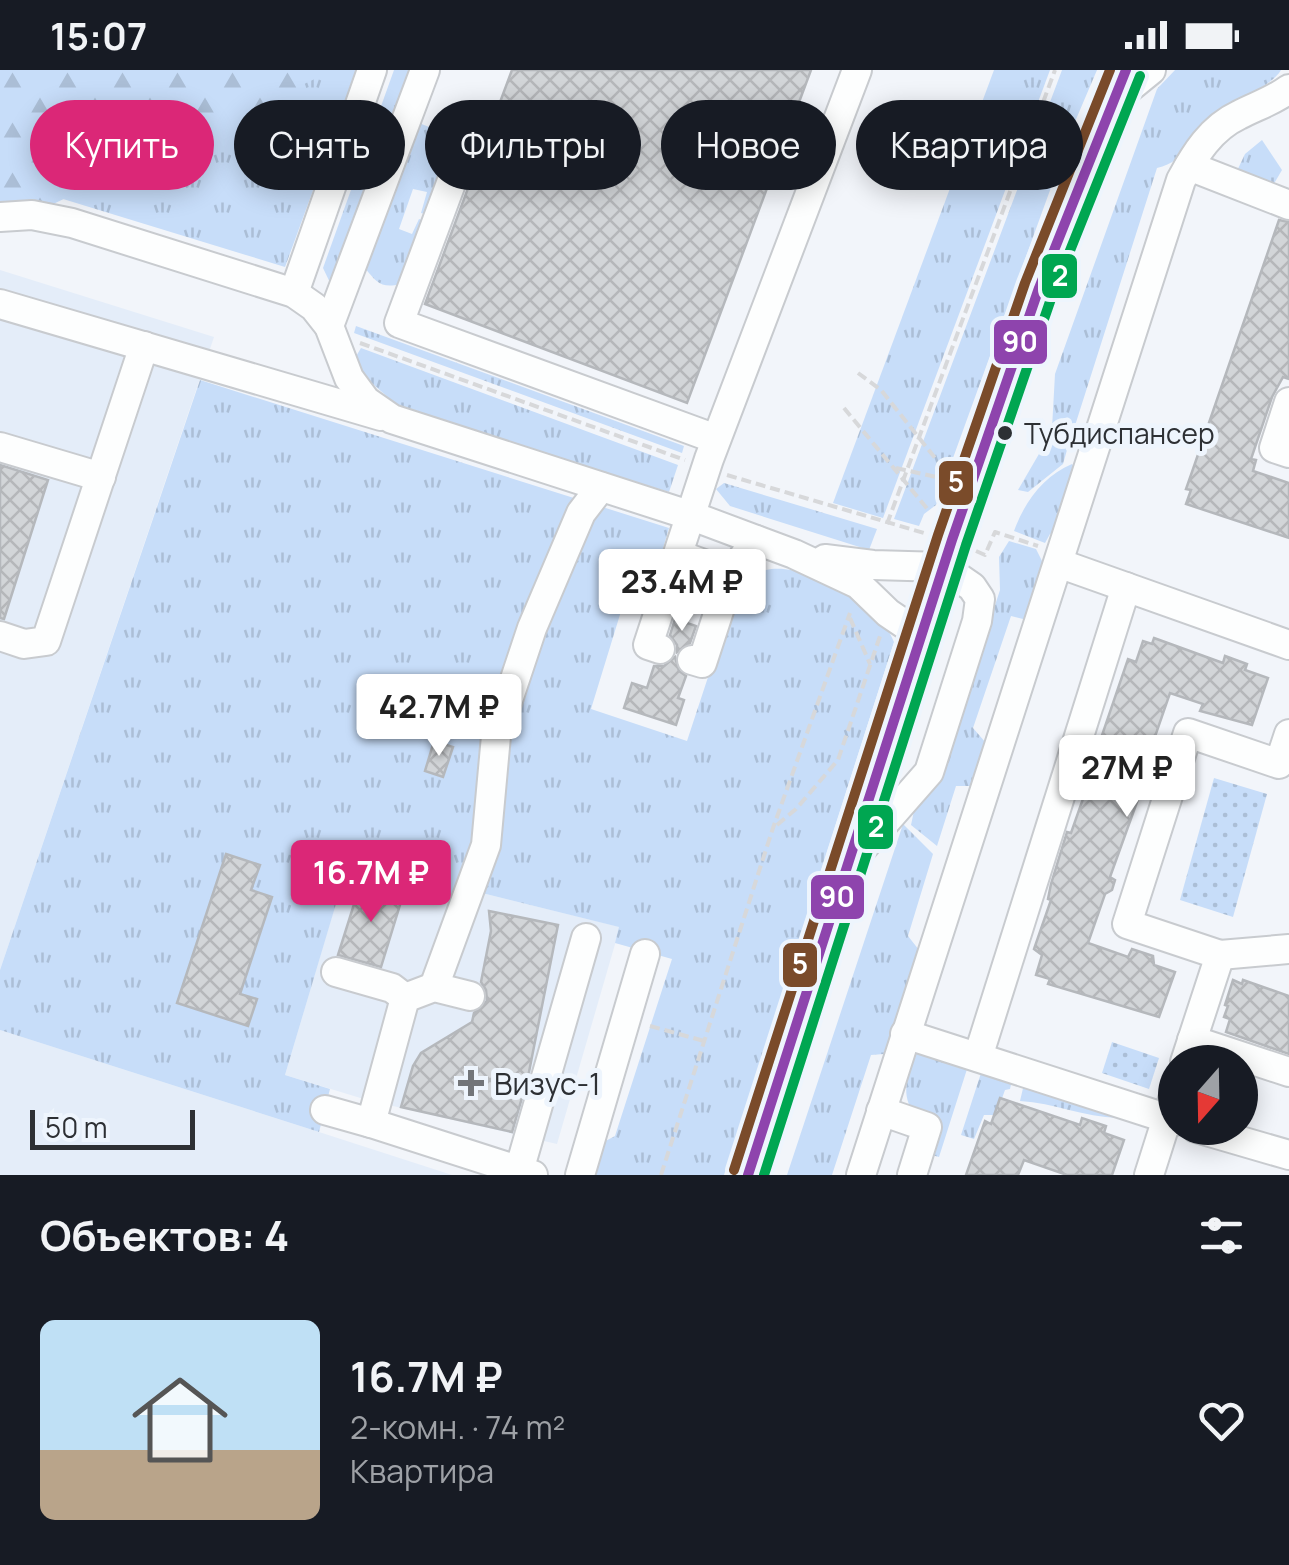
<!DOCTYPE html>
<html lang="ru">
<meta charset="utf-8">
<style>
body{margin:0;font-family:Manrope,sans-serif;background:#242831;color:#f1f3f6;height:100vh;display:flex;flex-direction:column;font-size:38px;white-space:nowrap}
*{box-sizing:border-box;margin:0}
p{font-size:32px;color:#9ea1a6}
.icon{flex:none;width:55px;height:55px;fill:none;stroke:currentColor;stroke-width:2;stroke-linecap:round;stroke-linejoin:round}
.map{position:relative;height:1105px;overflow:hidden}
.side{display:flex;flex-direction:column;background:#171b24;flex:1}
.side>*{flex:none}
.top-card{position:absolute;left:30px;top:30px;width:1230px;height:90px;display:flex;gap:20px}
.needle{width:65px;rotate:200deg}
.buttons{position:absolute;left:1158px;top:975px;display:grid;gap:20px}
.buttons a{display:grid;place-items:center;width:100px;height:100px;border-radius:50%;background:#171b24;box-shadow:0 5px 25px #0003;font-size:50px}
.scale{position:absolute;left:30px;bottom:25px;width:165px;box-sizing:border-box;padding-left:10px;border:5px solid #2d3034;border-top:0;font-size:28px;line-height:35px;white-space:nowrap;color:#2d3034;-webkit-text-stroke:8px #eef5fd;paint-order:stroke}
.price{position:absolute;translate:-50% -85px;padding:0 22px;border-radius:10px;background:#fff;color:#222;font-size:32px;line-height:65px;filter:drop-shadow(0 2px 5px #0008)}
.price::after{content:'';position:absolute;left:50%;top:60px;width:30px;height:22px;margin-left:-15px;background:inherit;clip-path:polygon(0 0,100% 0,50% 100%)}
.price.active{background:#db2777;color:#fff}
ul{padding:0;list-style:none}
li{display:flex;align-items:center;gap:30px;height:250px;padding:0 40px}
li+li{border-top:2px solid #363941}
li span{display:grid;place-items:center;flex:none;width:280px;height:200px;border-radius:15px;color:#555}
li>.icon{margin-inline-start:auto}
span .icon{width:120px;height:120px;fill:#fffc;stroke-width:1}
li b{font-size:42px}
h2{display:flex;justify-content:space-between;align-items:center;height:120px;padding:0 40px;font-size:42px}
.tag{padding:0 35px;border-radius:45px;background:#171b24;box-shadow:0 5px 25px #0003;font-size:35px;line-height:90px}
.tag.active{background:#db2777;color:#fff}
.status{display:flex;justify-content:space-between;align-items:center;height:70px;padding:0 50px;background:#171b24;direction:ltr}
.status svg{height:28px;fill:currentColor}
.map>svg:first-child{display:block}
</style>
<div class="status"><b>15:07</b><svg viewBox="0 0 49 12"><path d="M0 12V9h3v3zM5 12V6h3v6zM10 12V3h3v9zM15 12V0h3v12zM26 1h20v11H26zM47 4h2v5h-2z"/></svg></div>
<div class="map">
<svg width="1289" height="1105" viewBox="0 0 1289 1105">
<defs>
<pattern id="grass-tufts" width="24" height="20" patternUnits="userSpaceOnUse" patternTransform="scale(2.5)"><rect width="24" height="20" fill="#c7ddf9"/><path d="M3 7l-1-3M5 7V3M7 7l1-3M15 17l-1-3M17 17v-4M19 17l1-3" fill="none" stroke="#abbed6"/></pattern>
<pattern id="forest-firs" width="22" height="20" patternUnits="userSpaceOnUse" patternTransform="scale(2.5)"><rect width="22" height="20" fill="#c7ddf9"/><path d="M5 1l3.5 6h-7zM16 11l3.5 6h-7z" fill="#abbed6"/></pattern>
<pattern id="park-dots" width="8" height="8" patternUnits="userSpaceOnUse" patternTransform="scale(2.5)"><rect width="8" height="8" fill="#c7ddf9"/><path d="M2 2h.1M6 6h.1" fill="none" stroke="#abbed6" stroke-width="1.8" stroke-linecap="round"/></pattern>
<pattern id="building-cross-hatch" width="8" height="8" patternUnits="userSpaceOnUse" patternTransform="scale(2.5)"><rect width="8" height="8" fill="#d2d5d8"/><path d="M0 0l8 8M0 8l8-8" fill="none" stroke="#b5b7ba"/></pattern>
</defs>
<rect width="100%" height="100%" fill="#f2f5fa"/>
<g fill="#e4edf9">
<polygon points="0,200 214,267 0,900"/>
<polygon points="344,806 411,827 436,820 456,828 486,824 620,857 557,1074 367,1030 285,1005"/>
<polygon points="0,960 319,1062 452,1105 0,1105"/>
</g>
<g fill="url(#grass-tufts)">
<polygon points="0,0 357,0 285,197 50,125"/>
<polygon points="394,0 414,0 334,221 323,198"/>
<polygon points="994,0 1050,0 883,448 833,433"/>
<polygon points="1062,0 1097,0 1074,54 936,435 924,444 919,456 894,449"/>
<path d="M1175 0H1281C1272 16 1234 31 1216 46 1192 65 1188 91 1157 98L1072 365 1052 358 1055 304 1157 19Z"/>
<path d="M414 51 457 68 429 145 421 143 427 122 413 119 399 159 412 164 419 149 427 152 400 214C382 219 376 212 365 198Z"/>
<polygon points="1262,70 1282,100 1272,117 1235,105 1245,84"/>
<polygon points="356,256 684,376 682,383 354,263"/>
<polygon points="361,278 678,395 669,422 404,341 368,310 355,288"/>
<path d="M200 310 669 458 651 519 630 512 591 639 687 671 738 516C746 510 756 503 766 500 805 491 881 535 894 572L724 1105H590L598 1075 615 1066 672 889 615 873 619 857 486 824 456 828 436 820 411 827 344 807 285 1005 330 1019 319 1062 0 960V900Z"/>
<polygon points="1050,365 1069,373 1063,394 1028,422 1018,420"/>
<path d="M1072 394 1076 399 1057 461 1050 464 1045 473 1014 461C1024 433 1043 406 1072 394Z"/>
<polygon points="724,413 877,459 869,480 730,436 716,419"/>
<polygon points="1009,471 1036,479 1044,495 1027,550 1011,546 973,658 986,673 970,716 956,716 937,776 911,755 915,736 938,709 1000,520 999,487"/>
<polygon points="903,754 933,784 908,866 919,880 892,977 884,984 871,985 832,1105 787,1105"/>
<path d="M918 980 968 996 939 1087 928 1084 939 1050 913 1042C899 1020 910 1003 918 980Z"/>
<polygon points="982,1000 1012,1010 1010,1019 1005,1020 996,1045 984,1045 974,1069 961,1065"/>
<path d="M1024 1014 1120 1045 1118 1048C1084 1047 1054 1033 1020 1031Z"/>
</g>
<polygon fill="url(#forest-firs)" points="0,0 322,0 323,5 47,137 0,147"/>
<g fill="url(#park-dots)">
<polygon points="1214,708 1267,724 1233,847 1180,830"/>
<polygon points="1112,972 1159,988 1149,1019 1102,1003"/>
</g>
<g fill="url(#building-cross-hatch)" stroke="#b5b8bc" stroke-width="2.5">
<polygon points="512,0 811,0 687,333 425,234"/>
<polygon points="1279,150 1289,152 1289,309 1283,307 1272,327 1251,389 1256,390 1253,401 1289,413 1289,468 1186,434 1191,420 1186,419 1192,402"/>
<polygon points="0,395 48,410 4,549 0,548"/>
<polygon points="675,549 696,556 690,573 677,582 677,575 670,565"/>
<polygon points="1154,568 1223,593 1225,586 1247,594 1245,600 1268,608 1252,655 1200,641 1203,634 1170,623 1151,678 1154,683 1151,693 1110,807 1115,810 1112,820 1105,824 1088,873 1128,887 1132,879 1153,886 1154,895 1175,902 1159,947 1048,914 1050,909 1036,905 1042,885 1034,879 1051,830 1048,829 1051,814 1067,762 1071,763 1090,709 1085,707 1092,682 1096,683 1128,589 1136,592 1143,571 1152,574"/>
<polygon points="675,587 679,601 686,606 678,628 684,630 676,655 624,638 632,613 647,618 654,596 664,596"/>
<polygon points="434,671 453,677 443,707 425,701"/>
<polygon points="226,784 260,795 251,820 272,827 240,924 257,929 248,956 177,933"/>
<polygon points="361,812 403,825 381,897 338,885"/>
<polygon points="489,841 558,855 528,1007 512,1062 401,1037 413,996 421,983 472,952 474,943 487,931 486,920 481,912 491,861"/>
<polygon points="1233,910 1242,914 1243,910 1289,926 1289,984 1226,962 1230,949 1224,947 1228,936 1225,935"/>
<polygon points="1000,1028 1080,1055 1082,1048 1106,1056 1104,1063 1124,1070 1112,1105 1067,1105 1024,1090 1018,1105 966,1105 985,1051 991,1054"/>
</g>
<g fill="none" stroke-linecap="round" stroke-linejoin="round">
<g stroke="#c8cbcf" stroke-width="32">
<g id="minor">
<polyline points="1113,31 1151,0"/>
<polyline points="466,73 399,253 716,369"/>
<polyline points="1189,96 1289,135"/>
<polyline points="0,147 32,145 72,153 294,223 314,237 329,256 349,308 366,331 392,349 692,446 794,484 858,514 888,543 922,566"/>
<polyline points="294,223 372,0"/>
<polyline points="0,234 381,346"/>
<polyline points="329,256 425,0"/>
<polyline points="1289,332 1274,378 1289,383"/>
<polyline points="0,377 101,407"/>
<polyline points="679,485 731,504"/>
<polyline points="825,489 873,495 943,497 972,517 980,529 977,551 929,702 851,791"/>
<polyline points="1061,494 1289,575"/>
<polyline points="0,566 24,574 46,571 144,276"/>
<polyline points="660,579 648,575 709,389 857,0"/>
<polyline points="692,590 702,593 731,504 756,470"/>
<polyline points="1220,885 1289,879"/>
<polyline points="336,902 392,918 405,928"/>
<polyline points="434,917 486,775 496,666 532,558 581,443 601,417"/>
<polyline points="470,926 434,917 405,928 371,1053 533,1105"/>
<polyline points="905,964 1175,1051"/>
<polyline points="1192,970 1289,1002"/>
<polyline points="978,987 1126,517"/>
<polyline points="1185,992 1220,885 1127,854 1188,663 1279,694 1289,664"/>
<polyline points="325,1040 371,1053"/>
<polyline points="881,1041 927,1057 912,1105"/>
<polyline points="1196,1058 1289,1085"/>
<polyline points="519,1101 586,868"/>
<polyline points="580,1105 645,884"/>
<path d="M861 1105 1181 110C1195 84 1211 58 1239 45 1256 36 1273 31 1289 19"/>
<polyline points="1149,1105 1175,1023"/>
</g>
</g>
<g stroke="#b3bbc5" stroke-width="40">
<polyline id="major" points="748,1105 952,470 1039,218 1126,0"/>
</g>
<g stroke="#d7d8da" stroke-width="4" stroke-dasharray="10 5" stroke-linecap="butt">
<polyline points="360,273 685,390"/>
<polyline points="858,303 881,320 947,403"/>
<polyline points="844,338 930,442"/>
<polyline points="896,398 945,409"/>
<polyline points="727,405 924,463"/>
<polyline points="887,454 1055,0"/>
<polyline points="976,481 985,485 995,462 1038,476"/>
<polyline points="850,548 870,594"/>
<polyline points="777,755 796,739 838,690 880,566"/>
<polyline points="650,956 704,971"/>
<polyline points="661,1105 773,758 850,543"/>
</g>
<use href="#minor" stroke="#fdfefe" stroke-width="28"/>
<use href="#major" stroke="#ecf0f5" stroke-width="35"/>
<g stroke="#eef5fd" stroke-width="18">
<polyline id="bus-1" points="748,1105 952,470 1039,218 1126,0"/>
</g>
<g stroke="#eef5fd" stroke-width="18">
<polyline id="bus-2" points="764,1105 966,475 1053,223 1140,6"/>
</g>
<g stroke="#eef5fd" stroke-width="18">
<polyline id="bus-3" points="734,1100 938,465 1025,213 1110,0"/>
</g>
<use href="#bus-1" stroke="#8e44ad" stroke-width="10"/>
<use href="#bus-2" stroke="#00a651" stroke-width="10"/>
<use href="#bus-3" stroke="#7a4b2a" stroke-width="10"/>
</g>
<circle fill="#2d3034" stroke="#eef5fd" stroke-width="4" cx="1005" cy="363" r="9"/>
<path fill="#727579" stroke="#eef5fd" stroke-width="4" d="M466 998h10v10h10v10h-10v10h-10v-10h-10v-10h10z"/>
<g text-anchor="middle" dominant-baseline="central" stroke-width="10" stroke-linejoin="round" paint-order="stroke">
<g font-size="28" fill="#2d3034" stroke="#eef5fd" text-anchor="start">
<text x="1024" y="363">Тубдиспансер</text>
</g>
<g font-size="30" fill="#2d3034" stroke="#eef5fd" text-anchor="start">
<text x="494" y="1013">Визус-1</text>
</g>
</g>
<g stroke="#eef5fd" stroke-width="4">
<rect x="1040" y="182" width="39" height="48" rx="10" fill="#00a651"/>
<rect x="992" y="248" width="57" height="48" rx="10" fill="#8e44ad"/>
<rect x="937" y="389" width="38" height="48" rx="10" fill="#7a4b2a"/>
<rect x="856" y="733" width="39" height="48" rx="10" fill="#00a651"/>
<rect x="809" y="803" width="57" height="48" rx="10" fill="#8e44ad"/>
<rect x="781" y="871" width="38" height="48" rx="10" fill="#7a4b2a"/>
</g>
<g font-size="28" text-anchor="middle" font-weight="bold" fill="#fff">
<text x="1060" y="216">2</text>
<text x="1020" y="282">90</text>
<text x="956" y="422">5</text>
<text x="876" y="767">2</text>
<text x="837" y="837">90</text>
<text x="800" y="904">5</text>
</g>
</svg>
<div class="buttons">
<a><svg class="needle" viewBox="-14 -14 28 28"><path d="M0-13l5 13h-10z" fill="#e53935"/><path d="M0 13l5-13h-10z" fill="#9ea1a6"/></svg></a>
</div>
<div class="scale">50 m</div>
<b class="price" style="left:682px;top:564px">23.4M ₽</b>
<b class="price" style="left:439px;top:689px">42.7M ₽</b>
<b class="price" style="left:1127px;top:750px">27M ₽</b>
<b class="price active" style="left:371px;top:855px">16.7M ₽</b>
<div class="top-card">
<a class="tag active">Купить</a>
<a class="tag">Снять</a>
<a class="tag">Фильтры</a>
<a class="tag">Новое</a>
<a class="tag">Квартира</a>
</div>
</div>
<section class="side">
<h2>Объектов: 4<svg class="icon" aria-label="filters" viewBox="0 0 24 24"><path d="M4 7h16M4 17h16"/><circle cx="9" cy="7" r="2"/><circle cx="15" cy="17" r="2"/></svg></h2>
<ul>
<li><span style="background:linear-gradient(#bfe0f5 65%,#b9a48a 0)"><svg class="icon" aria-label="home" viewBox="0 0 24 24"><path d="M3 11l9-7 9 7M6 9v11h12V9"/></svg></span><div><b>16.7M ₽</b><p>2-комн. · 74 m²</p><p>Квартира</p></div><svg class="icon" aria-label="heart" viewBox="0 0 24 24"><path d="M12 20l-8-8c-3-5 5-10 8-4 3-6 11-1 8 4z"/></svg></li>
</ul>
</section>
